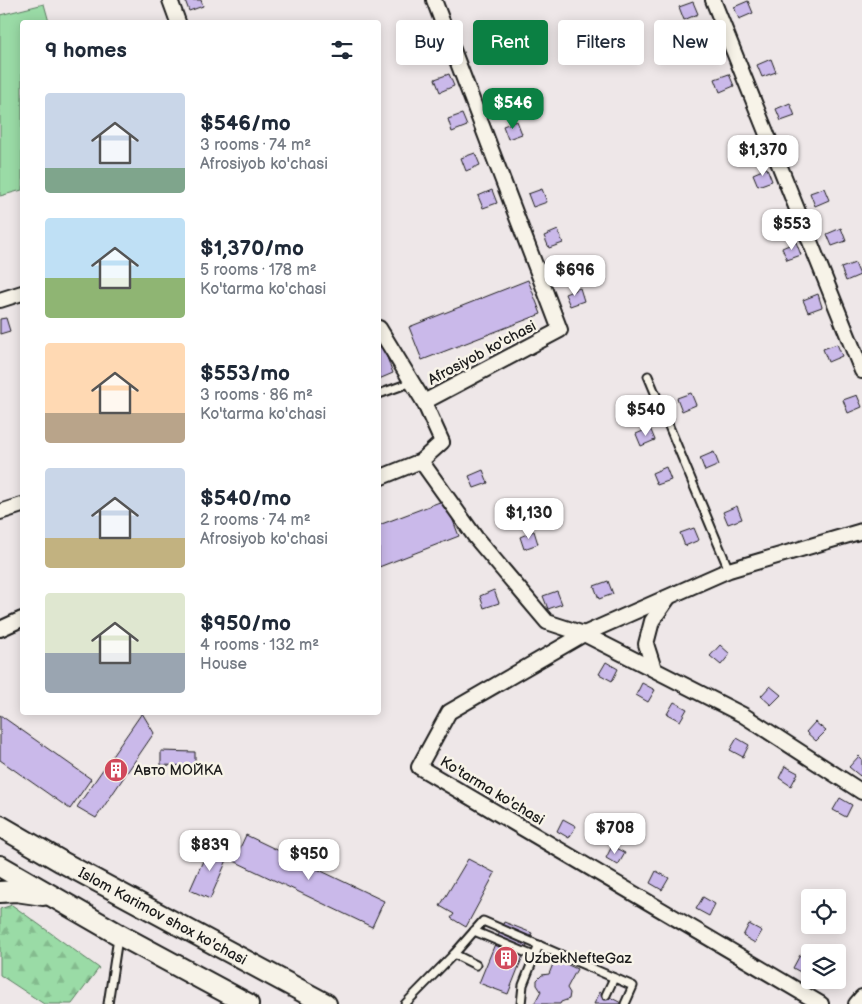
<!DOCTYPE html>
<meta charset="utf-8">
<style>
body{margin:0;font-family:"Balsamiq Sans",sans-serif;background:#f2f2f3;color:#1f2937;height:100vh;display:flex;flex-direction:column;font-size:19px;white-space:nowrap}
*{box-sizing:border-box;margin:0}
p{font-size:16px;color:#747a83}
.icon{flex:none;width:28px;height:28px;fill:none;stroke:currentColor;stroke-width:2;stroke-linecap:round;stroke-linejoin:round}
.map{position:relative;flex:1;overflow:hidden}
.panel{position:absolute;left:20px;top:20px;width:361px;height:695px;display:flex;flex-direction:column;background:#fff;border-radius:5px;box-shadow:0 2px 12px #0003}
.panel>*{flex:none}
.hud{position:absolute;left:396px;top:20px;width:390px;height:45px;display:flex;gap:10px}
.fabs{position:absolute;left:801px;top:889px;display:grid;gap:10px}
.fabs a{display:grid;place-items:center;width:45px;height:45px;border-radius:5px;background:#fff;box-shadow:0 2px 12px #0003;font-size:25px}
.price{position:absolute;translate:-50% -42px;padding:0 11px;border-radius:10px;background:#fff;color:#222;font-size:16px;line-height:32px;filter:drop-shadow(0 1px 2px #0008)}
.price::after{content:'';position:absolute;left:50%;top:30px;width:15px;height:11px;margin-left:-8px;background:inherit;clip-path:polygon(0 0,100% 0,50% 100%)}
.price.selected{background:#0b8043;color:#fff}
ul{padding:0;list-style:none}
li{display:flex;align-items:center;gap:15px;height:125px;padding:0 25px}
li span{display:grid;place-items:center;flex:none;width:140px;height:100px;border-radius:5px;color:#555}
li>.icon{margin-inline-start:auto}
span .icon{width:60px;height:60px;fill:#fffc;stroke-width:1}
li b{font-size:21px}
h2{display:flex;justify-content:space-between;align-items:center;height:60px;padding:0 25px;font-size:21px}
.tag{padding:0 18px;border-radius:5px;background:#fff;box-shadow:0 2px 12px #0003;font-size:18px;line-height:45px}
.tag.selected{background:#0b8043;color:#fff}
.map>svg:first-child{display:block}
</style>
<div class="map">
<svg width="862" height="1004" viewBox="0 0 862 1004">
<defs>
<pattern id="forest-firs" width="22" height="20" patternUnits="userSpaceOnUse" patternTransform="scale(1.25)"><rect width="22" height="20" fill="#9adba6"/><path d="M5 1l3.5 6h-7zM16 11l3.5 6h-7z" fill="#84bb8e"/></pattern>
</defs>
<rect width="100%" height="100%" fill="#eee7e8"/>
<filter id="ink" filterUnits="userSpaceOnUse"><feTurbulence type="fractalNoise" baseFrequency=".02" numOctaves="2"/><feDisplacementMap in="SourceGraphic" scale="10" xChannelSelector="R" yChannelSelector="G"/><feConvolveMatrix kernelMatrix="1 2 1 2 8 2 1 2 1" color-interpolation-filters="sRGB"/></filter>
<g filter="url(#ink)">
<polygon fill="url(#forest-firs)" stroke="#5b7c61" points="12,905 99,968 72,1004 44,1004 0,975 0,909"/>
<polygon fill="#9adba6" stroke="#5b7c61" points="44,4 49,22 22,22 22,190 0,196 0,15"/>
<g fill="#cab9ea" stroke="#1c1c1c">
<polygon points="185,0 201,0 203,6 189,11"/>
<polygon points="748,1 753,13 739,19 734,7"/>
<polygon points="693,2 698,14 684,20 679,7"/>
<polygon points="488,45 493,58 479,63 474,51"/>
<polygon points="771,59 776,72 762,77 757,65"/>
<polygon points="449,74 454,86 440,92 435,79"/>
<polygon points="729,74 734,86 720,92 715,79"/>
<polygon points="790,103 795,116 781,121 776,109"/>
<polygon points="462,114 467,126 452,132 448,119"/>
<polygon points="517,121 522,134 508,139 503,126"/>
<polygon points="475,153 480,165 466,171 461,158"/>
<polygon points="767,168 772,181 758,186 753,174"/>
<polygon points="824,188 829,200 815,206 810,193"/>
<polygon points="542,189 547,202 533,207 528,194"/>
<polygon points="492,190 497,203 483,208 478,196"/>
<polygon points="841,228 846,241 832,246 827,234"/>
<polygon points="558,230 563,243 549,248 544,236"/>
<polygon points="796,242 801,255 787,260 782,248"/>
<polygon points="855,263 860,275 846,281 841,268"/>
<polygon points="528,280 541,314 422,360 409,327"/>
<polygon points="580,288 584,301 570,306 565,294"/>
<polygon points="818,294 822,307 808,312 803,300"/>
<polygon points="6,318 10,331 0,334 0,319"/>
<polygon points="380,339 393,373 379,379 379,340"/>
<polygon points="837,344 842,356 828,362 823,349"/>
<polygon points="691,393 696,405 682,411 677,398"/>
<polygon points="857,395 862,407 848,413 843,400"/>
<polygon points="650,428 655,440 641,446 636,434"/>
<polygon points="714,452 719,465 705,471 700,458"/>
<polygon points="666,467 671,480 657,485 652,473"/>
<polygon points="483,470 488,483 474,488 469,476"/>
<polygon points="445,500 459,536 379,567 379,525"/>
<polygon points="737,506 742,519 728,524 723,512"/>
<polygon points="694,528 699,540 685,546 680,533"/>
<polygon points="534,531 538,544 524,549 520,537"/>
<polygon points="608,581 613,594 599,599 594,586"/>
<polygon points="494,590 499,603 484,608 480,596"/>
<polygon points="557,591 562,604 548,609 543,596"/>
<polygon points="720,645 730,654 721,665 710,656"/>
<polygon points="606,662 618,669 612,681 599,674"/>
<polygon points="642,683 655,690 648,702 636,695"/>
<polygon points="770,686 781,695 771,705 761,696"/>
<polygon points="674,702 687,709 680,721 667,714"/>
<polygon points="142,713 154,733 96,818 77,807"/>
<polygon points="0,715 91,779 70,809 0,760"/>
<polygon points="815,722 826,731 816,741 806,732"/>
<polygon points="737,738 749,745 743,757 730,750"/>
<polygon points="161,751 195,752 195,766 161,765"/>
<polygon points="859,756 862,759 862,773 860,776 849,767"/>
<polygon points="785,766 798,773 791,786 779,778"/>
<polygon points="840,798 852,805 846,817 833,810"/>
<polygon points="563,819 576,826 569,838 557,831"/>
<polygon points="246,835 384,901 372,927 234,861"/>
<polygon points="210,845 230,853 210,899 190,890"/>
<polygon points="612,846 625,853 618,865 606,858"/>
<polygon points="468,859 495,873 466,927 451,918 454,914 440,906"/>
<polygon points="656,871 669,878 662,890 650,883"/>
<polygon points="703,897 715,904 709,916 696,909"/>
<polygon points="504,922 532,933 508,994 479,983"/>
<polygon points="749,924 762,931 755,943 743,936"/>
<polygon points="800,955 810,961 810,967 806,975 793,968"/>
<polygon points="555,959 577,969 567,988 570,993 569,999 561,1002 560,1004 534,1004 541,991 537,985 537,980 542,975 549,974"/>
<polygon points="600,992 623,1004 594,1004"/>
</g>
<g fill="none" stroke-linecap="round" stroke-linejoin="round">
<g stroke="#1c1c1c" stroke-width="11">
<g id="service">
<polyline points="648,376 729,570"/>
<polyline points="379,394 412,382"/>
<polyline points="474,931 534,956"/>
<polyline points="454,954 483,921 633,986 625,1004"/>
<polyline points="606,995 614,978"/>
<polyline points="108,1004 118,938"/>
<polyline points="405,1004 454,954 476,965"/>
<polyline points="521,1004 523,985 539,945"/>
</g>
</g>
<g stroke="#1c1c1c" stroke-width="18">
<g id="minor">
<polyline points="170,0 178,22"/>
<polyline points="713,0 862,371"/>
<polyline points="0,300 22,293"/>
<polyline points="379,328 424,402 442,442 421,461 379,478"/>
<polyline points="424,402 560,330 434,0"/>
<polyline points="421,461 476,538 547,622 584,634 743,715 862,792"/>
<polyline points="0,512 22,505"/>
<polyline points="0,629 22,619"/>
<polyline points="654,669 646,644 652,621 668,598"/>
<polyline points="821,1004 419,767 449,712 584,634 729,570 862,531"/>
<polyline points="856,1004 862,997"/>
</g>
</g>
<g stroke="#1c1c1c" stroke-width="24">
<g id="secondary">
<path id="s1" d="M0 826 62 862 326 1004"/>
<polyline points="0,866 118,934 248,1004"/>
<polyline points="0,892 16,891 43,895"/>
</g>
</g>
<use href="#service" stroke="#f7f3e8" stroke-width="7"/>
<use href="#minor" stroke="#f7f3e8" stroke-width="14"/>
<use href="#secondary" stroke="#f7f3e8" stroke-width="20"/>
</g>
</g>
<defs>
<g id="building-disc" transform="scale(1.25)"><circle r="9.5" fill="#d1495b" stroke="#f7f3e8"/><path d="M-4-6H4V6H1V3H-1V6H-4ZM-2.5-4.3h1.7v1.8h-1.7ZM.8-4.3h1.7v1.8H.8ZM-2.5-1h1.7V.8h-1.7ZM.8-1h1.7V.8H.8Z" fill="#fff"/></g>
</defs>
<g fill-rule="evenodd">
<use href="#building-disc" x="116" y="770"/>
<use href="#building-disc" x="506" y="958"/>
</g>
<g text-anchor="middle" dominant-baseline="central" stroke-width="5" stroke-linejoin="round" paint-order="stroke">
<g font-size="15" fill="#1c1c1c" stroke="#f7f3e8">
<text transform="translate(482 353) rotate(-28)">Afrosiyob ko'chasi</text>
<text transform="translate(492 791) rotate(31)">Ko'tarma ko'chasi</text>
<text stroke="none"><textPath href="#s1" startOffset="186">Islom Karimov shox ko'chasi</textPath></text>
</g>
<g font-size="15" fill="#1c1c1c" stroke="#f7f3e8" text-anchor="start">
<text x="134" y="770">Авто МОЙКА</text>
<text x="524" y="958">UzbekNefteGaz</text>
</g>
</g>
</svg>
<div class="fabs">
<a><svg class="icon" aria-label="locate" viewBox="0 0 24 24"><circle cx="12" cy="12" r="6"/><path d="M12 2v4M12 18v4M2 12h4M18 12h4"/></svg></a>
<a><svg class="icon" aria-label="layers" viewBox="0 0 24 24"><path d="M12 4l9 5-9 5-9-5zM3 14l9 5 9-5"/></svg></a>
</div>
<b class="price selected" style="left:513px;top:130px">$546</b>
<b class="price" style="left:763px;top:177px">$1,370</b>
<b class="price" style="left:792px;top:251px">$553</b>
<b class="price" style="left:575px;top:297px">$696</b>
<b class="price" style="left:646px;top:437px">$540</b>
<b class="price" style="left:529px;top:540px">$1,130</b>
<b class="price" style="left:615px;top:855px">$708</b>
<b class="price" style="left:210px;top:872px">$839</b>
<b class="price" style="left:309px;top:881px">$950</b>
<div class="hud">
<a class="tag">Buy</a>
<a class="tag selected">Rent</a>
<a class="tag">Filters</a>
<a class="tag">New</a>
</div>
<section class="panel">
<h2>9 homes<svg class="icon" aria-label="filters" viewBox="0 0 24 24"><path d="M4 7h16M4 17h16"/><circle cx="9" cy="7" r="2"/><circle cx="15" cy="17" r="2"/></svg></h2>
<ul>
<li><span style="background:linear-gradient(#c9d6e8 75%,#7fa58c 0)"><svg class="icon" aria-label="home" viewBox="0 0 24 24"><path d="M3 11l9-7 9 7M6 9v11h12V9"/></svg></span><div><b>$546/mo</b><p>3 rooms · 74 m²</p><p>Afrosiyob ko'chasi</p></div></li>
<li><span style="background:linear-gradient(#bfe0f5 60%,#8fb573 0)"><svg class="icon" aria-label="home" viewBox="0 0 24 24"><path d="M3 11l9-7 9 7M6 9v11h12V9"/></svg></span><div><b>$1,370/mo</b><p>5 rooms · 178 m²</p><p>Ko'tarma ko'chasi</p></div></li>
<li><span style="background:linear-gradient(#ffd9b3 70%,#b9a48a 0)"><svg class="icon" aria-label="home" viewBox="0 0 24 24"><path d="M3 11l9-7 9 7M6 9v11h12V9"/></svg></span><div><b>$553/mo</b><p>3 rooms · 86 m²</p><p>Ko'tarma ko'chasi</p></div></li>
<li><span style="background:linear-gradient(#c9d6e8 70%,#c2b280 0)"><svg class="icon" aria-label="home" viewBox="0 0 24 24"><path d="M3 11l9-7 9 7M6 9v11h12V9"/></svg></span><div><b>$540/mo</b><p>2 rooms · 74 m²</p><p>Afrosiyob ko'chasi</p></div></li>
<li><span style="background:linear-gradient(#dfe7d0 60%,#9aa5b1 0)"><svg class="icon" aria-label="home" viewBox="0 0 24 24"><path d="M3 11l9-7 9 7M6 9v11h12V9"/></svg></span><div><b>$950/mo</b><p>4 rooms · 132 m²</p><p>House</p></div></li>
</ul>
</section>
</div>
